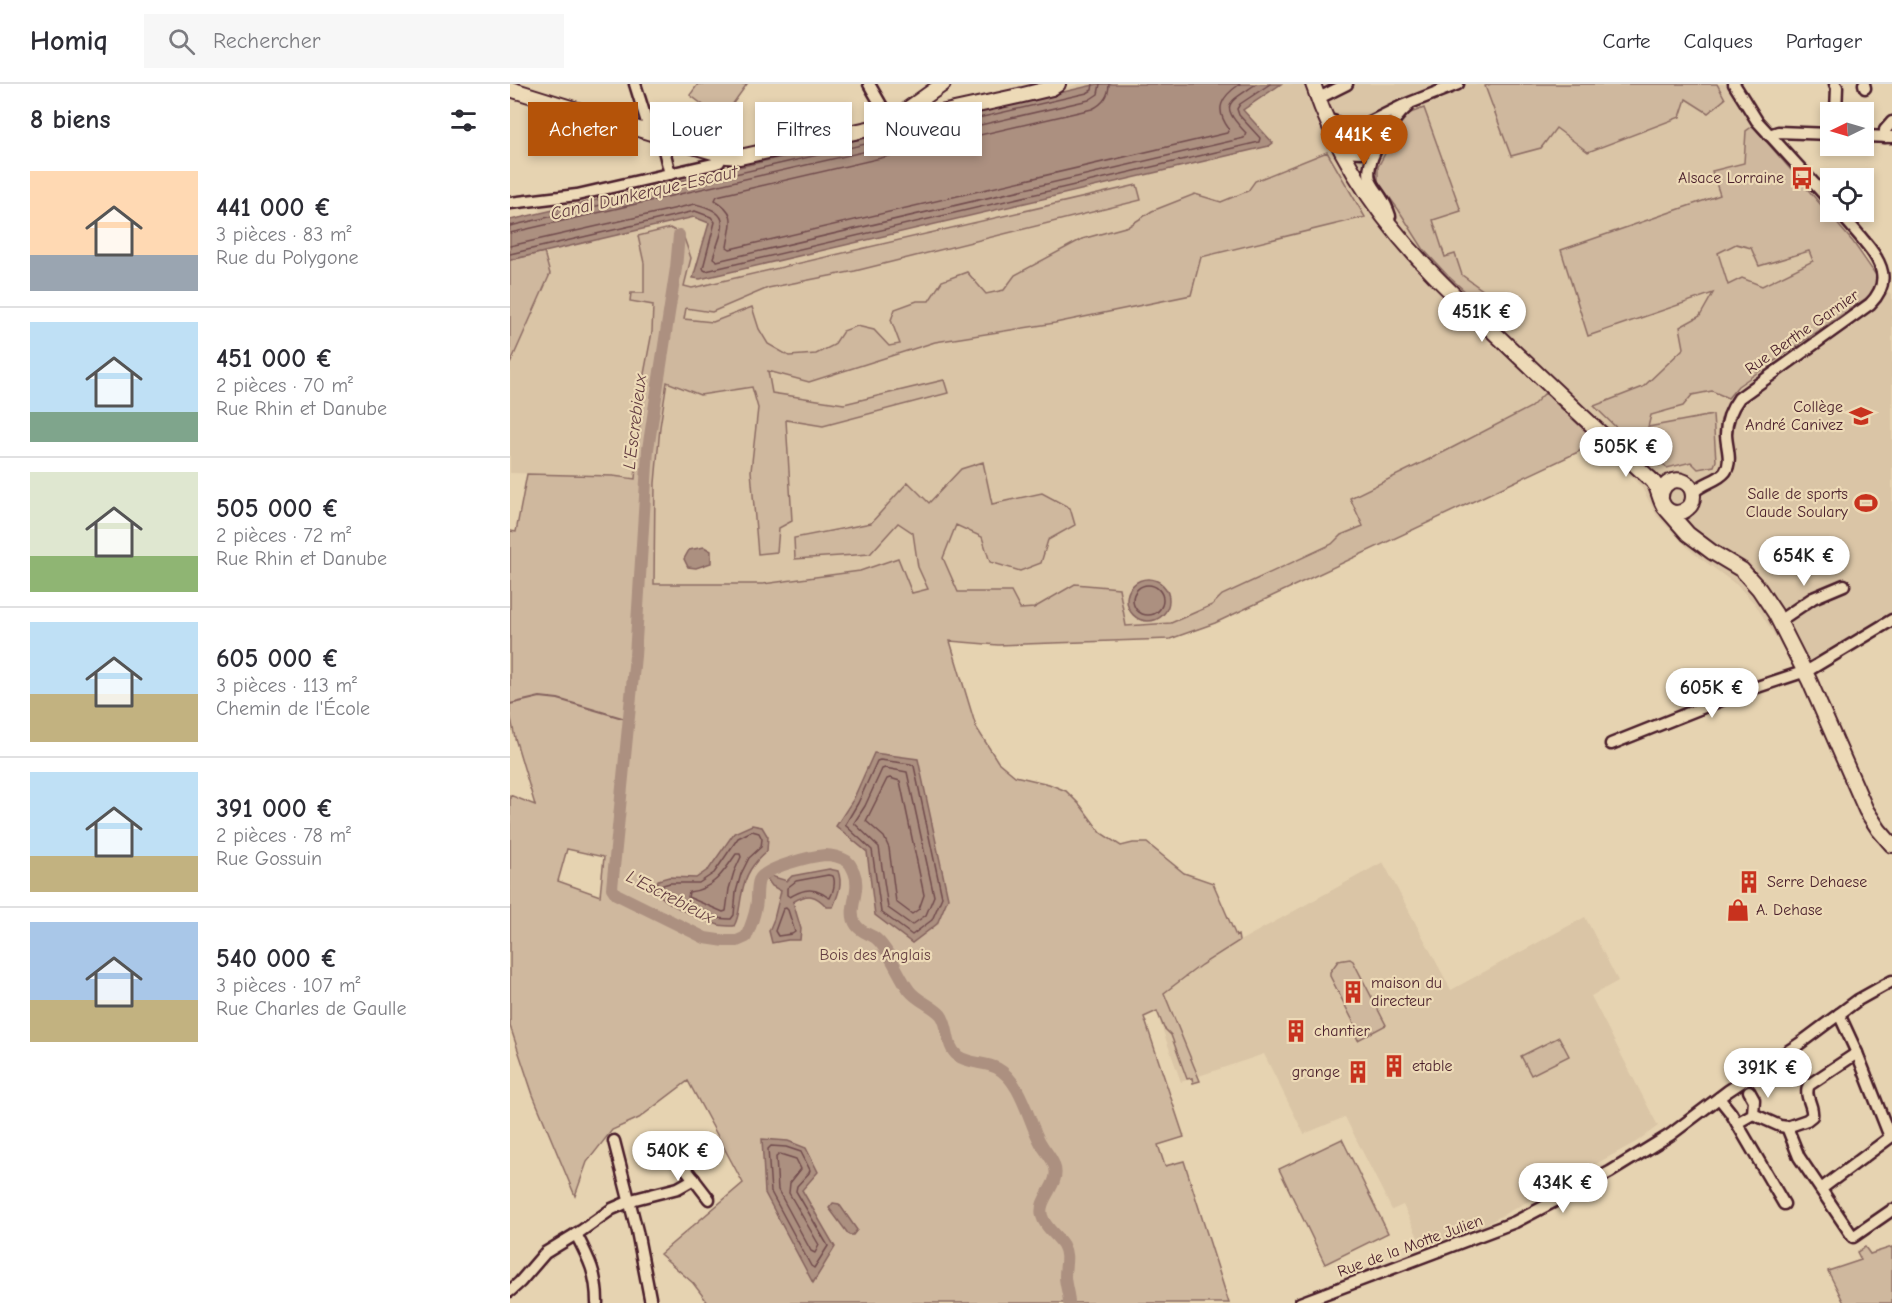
<!DOCTYPE html>
<html lang="fr">
<meta charset="utf-8">
<style>
body{margin:0;font-family:"Comic Neue",sans-serif;background:#f7f7f7;color:#2b2b33;height:100vh;display:flex;flex-direction:column;font-size:22px;white-space:nowrap}
*{box-sizing:border-box;margin:0}
p{font-size:20px;color:#7c7c81}
.icon{flex:none;width:33px;height:33px;fill:none;stroke:currentColor;stroke-width:2;stroke-linecap:round;stroke-linejoin:round}
.map{position:relative;flex:1;overflow:hidden}
.details{display:flex;flex-direction:column;background:#fff;width:510px}
.details>*{flex:none}
.top-card{position:absolute;left:18px;top:18px;width:570px;height:54px;display:flex;gap:12px}
.needle{width:39px;rotate:265deg}
.controls{position:absolute;left:1310px;top:18px;display:grid;gap:12px}
.controls a{display:grid;place-items:center;width:54px;height:54px;border-radius:0px;background:#fff;box-shadow:0 3px 9px #0003;font-size:30px}
.price{position:absolute;translate:-50% -51px;padding:0 14px;border-radius:21px;background:#fff;color:#222;font-size:20px;line-height:39px;filter:drop-shadow(0 2px 3px #0008)}
.price::after{content:'';position:absolute;left:50%;top:36px;width:18px;height:14px;margin-left:-9px;background:inherit;clip-path:polygon(0 0,100% 0,50% 100%)}
.price.selected{background:#b45309;color:#fff}
ul{padding:0;list-style:none}
li{display:flex;align-items:center;gap:18px;height:150px;padding:0 30px}
li+li{border-top:2px solid #e1e1e2}
li span{display:grid;place-items:center;flex:none;width:168px;height:120px;border-radius:0px;color:#555}
li>.icon{margin-inline-start:auto}
span .icon{width:72px;height:72px;fill:#fffc;stroke-width:1}
li b{font-size:26px}
h2{display:flex;justify-content:space-between;align-items:center;height:72px;padding:0 30px;font-size:26px}
.tag{padding:0 21px;border-radius:0px;background:#fff;box-shadow:0 3px 9px #0003;font-size:21px;line-height:54px}
.tag.selected{background:#b45309;color:#fff}
header{display:flex;align-items:center;gap:36px;box-sizing:border-box;height:84px;padding:0 30px;background:#fff;border-bottom:2px solid #e1e1e2}
header strong{font-size:28px}
nav{display:flex;gap:33px;margin-inline-start:auto;font-size:21px}
.search{width:420px;height:54px;background:#f7f7f7;display:flex;align-items:center;gap:15px;box-sizing:border-box;padding:0 21px;border-radius:0px;color:#7c7c81;font-size:22px}
main{display:flex;flex:1;min-height:0}
.map>svg:first-child{display:block}
</style>
<header>
<strong>Homiq</strong>
<div class="search"><svg class="icon" aria-label="search" viewBox="0 0 24 24"><circle cx="10" cy="10" r="6"/><path d="M15 15l6 6"/></svg>Rechercher</div>
<nav><a>Carte</a><a>Calques</a><a>Partager</a></nav>
</header>
<main>
<section class="details">
<h2>8 biens<svg class="icon" aria-label="filters" viewBox="0 0 24 24"><path d="M4 7h16M4 17h16"/><circle cx="9" cy="7" r="2"/><circle cx="15" cy="17" r="2"/></svg></h2>
<ul>
<li><span style="background:linear-gradient(#ffd9b3 70%,#9aa5b1 0)"><svg class="icon" aria-label="home" viewBox="0 0 24 24"><path d="M3 11l9-7 9 7M6 9v11h12V9"/></svg></span><div><b>441 000 €</b><p>3 pièces · 83 m²</p><p>Rue du Polygone</p></div></li>
<li><span style="background:linear-gradient(#bfe0f5 75%,#7fa58c 0)"><svg class="icon" aria-label="home" viewBox="0 0 24 24"><path d="M3 11l9-7 9 7M6 9v11h12V9"/></svg></span><div><b>451 000 €</b><p>2 pièces · 70 m²</p><p>Rue Rhin et Danube</p></div></li>
<li><span style="background:linear-gradient(#dfe7d0 70%,#8fb573 0)"><svg class="icon" aria-label="home" viewBox="0 0 24 24"><path d="M3 11l9-7 9 7M6 9v11h12V9"/></svg></span><div><b>505 000 €</b><p>2 pièces · 72 m²</p><p>Rue Rhin et Danube</p></div></li>
<li><span style="background:linear-gradient(#bfe0f5 60%,#c2b280 0)"><svg class="icon" aria-label="home" viewBox="0 0 24 24"><path d="M3 11l9-7 9 7M6 9v11h12V9"/></svg></span><div><b>605 000 €</b><p>3 pièces · 113 m²</p><p>Chemin de l'École</p></div></li>
<li><span style="background:linear-gradient(#bfe0f5 70%,#c2b280 0)"><svg class="icon" aria-label="home" viewBox="0 0 24 24"><path d="M3 11l9-7 9 7M6 9v11h12V9"/></svg></span><div><b>391 000 €</b><p>2 pièces · 78 m²</p><p>Rue Gossuin</p></div></li>
<li><span style="background:linear-gradient(#a9c7e8 65%,#c2b280 0)"><svg class="icon" aria-label="home" viewBox="0 0 24 24"><path d="M3 11l9-7 9 7M6 9v11h12V9"/></svg></span><div><b>540 000 €</b><p>3 pièces · 107 m²</p><p>Rue Charles de Gaulle</p></div></li>
</ul>
</section>
<div class="map">
<svg width="1382" height="1219" viewBox="0 0 1382 1219">
<rect width="100%" height="100%" fill="#e6d3b1"/>
<filter id="ink" filterUnits="userSpaceOnUse"><feTurbulence type="fractalNoise" baseFrequency=".0167" numOctaves="2"/><feDisplacementMap in="SourceGraphic" scale="12" xChannelSelector="R" yChannelSelector="G"/><feConvolveMatrix kernelMatrix="1 2 1 2 8 2 1 2 1" color-interpolation-filters="sRGB"/></filter>
<g filter="url(#ink)">
<g fill="#dac5a6">
<polygon points="570,0 1218,0 1243,42 1343,158 1378,207 1382,211 1382,541 1305,587 1285,584 1245,520 1228,502 1182,468 1147,432 1132,404 1084,356 661,539 439,556 143,514 145,399 103,392 0,389 0,280 40,190 28,114 76,103 230,76 475,26"/>
<polygon points="873,778 941,906 1075,833 1108,897 1081,912 1148,1042 1126,1058 971,1143 913,1164 893,1121 882,1126 835,1033 794,1050 754,970 671,998 639,907"/>
</g>
<g fill="#cfb89e" stroke="#8c6c64" stroke-width="1.5" fill-rule="evenodd">
<polygon points="188,0 237,0 212,35 180,11"/>
<polygon points="981,0 1207,0 1215,15 1198,29 1176,15 1170,33 1078,68 1046,44 1031,64 1001,72 975,2"/>
<polygon points="914,24 951,127 923,136 935,173 945,170 952,191 996,223 991,231 984,233 938,192 914,166 888,125 868,98 868,83 895,31"/>
<path d="M1243 42 1343 158 1368 194 1362 210 1228 302 1218 314 1202 307 1182 311 1173 322 1141 331 1138 343 1203 331 1206 377 1204 382 1188 385 1181 378 1157 384 1124 352H1115L1084 322 1133 303 1174 264 1170 243 1190 232 1203 209 1078 252 1051 166 1210 111 1202 87 1234 79 1236 47ZM1226 160 1241 164 1249 182 1299 167 1303 177 1252 202 1232 194 1218 201 1208 169Z"/>
<path d="M817 68 855 133 691 173 681 211 545 239 425 258 299 298 258 287 262 309 334 320 434 296 438 309 313 342 276 336 282 437 269 444 267 468 248 470 241 387 248 324 242 303 190 311 157 298 150 343 145 399 144 500H253L350 487 388 474 402 509 418 505 408 483 403 449 388 439 360 470 285 475 284 454 361 439 398 398 419 419 451 385 473 378 482 420 532 409 560 424 565 441 538 456 531 479 510 487 480 478 472 453 446 441 433 474 448 508H501L510 525 524 524 565 500 609 504 616 542 661 539 702 521 712 511 822 460 831 451 853 442 840 414 934 368 1021 323 1035 309 1084 355 1068 368 705 539 660 555 488 561 440 557 466 643 488 678 505 692 539 700 556 707 571 722 591 749 611 762 623 759H637L674 789 703 799 726 852 728 851 729 857 691 881 654 909 690 997 683 999 682 994 677 995 661 951 654 944 647 927 634 933 674 1053 648 1061 655 1082 674 1077 719 1219H198L183 1199 150 1170 233 1099 178 997 129 1034 102 1046 77 1078 65 1112 23 1011 0 942V711L25 721 5 654 0 630V447L6 448 17 390 103 392 125 395 134 290 142 248 143 221 120 217 121 209H134V179L128 152 160 144 173 151 181 174 174 202 182 204 627 101 631 116 345 187 258 204 202 228 176 224 174 235 203 238 242 223 249 245 258 260 279 272 306 270 324 261 333 247 347 242 364 246 379 262 390 260 381 236 385 225 407 217H419L432 197 457 188 476 210 494 206 505 191 572 155 619 142 642 127 685 110 711 118 738 107 745 97ZM57 765 94 773 90 812 48 797Z"/>
<polygon points="34,168 40,190 0,280 0,176"/>
<polygon points="840,875 843,877 876,941 848,956 842,944 845,941 820,892 820,888 828,877"/>
<polygon points="1049,953 1059,972 1021,991 1011,972"/>
<polygon points="832,1055 878,1149 815,1180 769,1085"/>
<polygon points="1355,1163 1360,1170 1382,1163 1382,1219 1334,1219 1318,1187 1351,1176 1347,1168"/>
</g>
<g fill="#ac9080" stroke="#85635e" stroke-width="1.5">
<polygon points="588,0 771,0 733,26 763,59 759,62 190,195 183,194 199,139 184,133 0,176 0,136"/>
<polygon points="194,463 201,467 201,479 186,484 178,483 174,475 179,466"/>
<circle cx="638" cy="516" r="21"/>
<polygon points="364,669 408,675 438,814 427,840 402,859 365,831 357,768 326,742 343,716"/>
<path d="M242 741 252 743 258 753 257 767C243 779 235 791 232 809 229 821 230 831 224 842 219 842 214 842 209 841 194 837 151 819 145 805L148 796 159 793 186 794 199 785 224 749Z"/>
<path d="M319 785 328 787C333 800 328 811 323 823H317C305 810 298 809 283 818L291 845 290 856H278L262 859 259 847 264 835 271 807 262 802 257 795 261 792 277 797 282 792Z"/>
<polygon points="252,1055 278,1057 296,1064 308,1088 292,1106 325,1163 303,1199 255,1109"/>
<polygon points="323,1119 329,1120 347,1146 343,1151 339,1151 319,1124"/>
</g>
<g fill="none" stroke-linecap="round" stroke-linejoin="round">
<g stroke="#714c4d" stroke-width="1.5">
<path d="M599 0C599 12 593 20 582 25L207 112 205 116C229 130 220 141 217 163L220 165 717 49 719 45C704 25 711 13 730 0"/>
<polyline points="0,142 577,9 582,6 583,0"/>
<polyline points="0,149 579,16 588,10 590,0"/>
<path d="M0 162 185 120C225 129 212 144 203 174L207 177 734 54 736 49C709 20 717 20 746 0"/>
<polyline points="0,170 185,127 201,133 205,138 193,184 194,186 196,187 749,58 750,54 729,31 727,25 730,20 760,0"/>
<circle cx="638" cy="516" r="15"/>
<polygon points="370,676 401,680 404,682 432,813 422,836 402,851 371,828 362,766 335,741 348,719 367,677"/>
<polygon points="375,684 397,688 424,812 416,831 402,841 378,824 369,763 344,739 355,722 372,685"/>
<polygon points="380,694 390,697 414,811 409,825 402,830 386,818 379,764 374,753 356,737 377,695"/>
<path d="M242 747 249 749 252 755 251 763 239 774 231 790 226 808 224 831 221 835C198 836 171 819 152 806L153 801 160 799H189L204 789 228 754Z"/>
<path d="M226 770H230L231 773 224 788 219 805 216 827 213 828 178 813 179 808C202 806 214 788 226 770Z"/>
<path d="M318 791 323 792C326 798 323 809 320 814 316 813 314 810 311 809 300 803 290 807 280 813L277 811V804L286 797Z"/>
<polygon points="276,824 278,826 285,848 282,850 268,852 265,847 273,825"/>
<polygon points="261,1062 276,1063 291,1068 300,1086 299,1089 287,1102 286,1107 318,1162 304,1184 301,1182 261,1108 258,1065"/>
<polygon points="270,1070 286,1075 291,1085 280,1099 279,1109 309,1161 305,1169 301,1167 268,1106 266,1073"/>
</g>
<polyline stroke="#85635e" stroke-width="2" points="0,620 30,613 48,615 119,636"/>
<path stroke="#ac9080" stroke-width="12" d="M169 151 166 184 138 365 125 572 102 804 106 810 195 854 215 857H227L236 853C240 844 244 834 246 823 248 815 246 804 249 796 253 784 302 772 315 771 321 771 331 773 337 777 341 780 342 784 344 788 352 807 336 826 346 841 351 848 357 849 364 853 377 861 389 893 399 906 407 917 422 921 431 931 440 943 435 962 448 972 459 980 475 978 487 984 511 997 518 1036 530 1058 534 1066 541 1072 544 1081 552 1100 527 1114 532 1132 535 1144 547 1151 553 1161 559 1172 555 1181 555 1192 555 1201 559 1210 559 1219"/>
<g stroke="#4a1f2b" stroke-width="15">
<g id="minor">
<polyline points="125,0 140,48"/>
<polyline points="359,0 382,40"/>
<polyline points="1224,0 1247,37 1320,117"/>
<polyline points="1325,0 1327,3 1326,28"/>
<polyline points="1354,0 1355,4"/>
<polyline points="811,13 837,0"/>
<polyline points="823,37 835,42 851,42"/>
<polyline points="1259,51 1268,48 1320,50"/>
<polyline points="1353,52 1382,53"/>
<polyline points="155,53 153,62 160,90"/>
<polyline points="1375,53 1375,46 1382,38"/>
<polyline points="869,60 852,68 831,67 839,51 852,42 892,22 948,0"/>
<polyline points="0,119 67,111 203,80 209,78 213,71"/>
<path d="M880 132C878 126 876 120 872 115 868 108 862 102 860 95 854 75 883 35 898 22"/>
<path d="M1183 409C1192 399 1208 397 1215 388 1223 377 1216 362 1216 350 1216 336 1221 325 1229 314L1360 220C1382 198 1372 178 1354 157 1346 147 1337 137 1329 128"/>
<polyline points="1269,537 1303,514 1334,501"/>
<polyline points="1101,660 1229,609 1299,586 1382,536"/>
<polyline points="1329,930 1347,969 1380,1053"/>
<polyline points="1209,1014 1221,1029 1274,1120"/>
<polyline points="1243,1030 1270,1042 1277,1043"/>
<polyline points="1227,1039 1243,1030 1244,1016 1239,1007"/>
<polyline points="1277,1043 1289,1073 1343,1153 1382,1126"/>
<path d="M1277 1043 1297 1036 1302 1032C1304 1021 1293 1012 1299 1001L1347 969"/>
<polyline points="104,1057 127,1147 141,1219"/>
<polyline points="159,1063 199,1115"/>
<polyline points="1311,1105 1382,1052"/>
<path d="M66 1150C79 1175 87 1190 87 1219"/>
<polyline points="0,1207 10,1198 35,1169 71,1147 102,1125 125,1115 168,1104 184,1095"/>
<polyline points="790,1219 1005,1138 1100,1088 1160,1051 1218,1007 1289,960 1348,916 1382,897"/>
</g>
</g>
<g stroke="#4a1f2b" stroke-width="18">
<g id="major">
<path d="M803 0C827 72 870 136 923 190 946 214 971 236 995 259 1042 304 1089 348 1137 392 1141 395 1144 398 1146 402 1151 413 1151 428 1166 429 1171 429 1175 427 1178 424 1182 421 1183 416 1183 412 1182 390 1149 391 1151 416"/>
<polyline points="0,5 186,63 217,72 230,73 513,11 542,4 548,0"/>
<polyline points="382,40 395,27 433,0"/>
<polyline points="1157,426 1178,450 1202,468 1232,486 1249,505 1265,529 1299,596 1356,726 1369,746 1382,761"/>
</g>
</g>
<use href="#minor" stroke="#eddab7" stroke-width="10"/>
<use href="#major" stroke="#eddab7" stroke-width="14"/>
</g>
</g>
<defs>
<g id="bus-bare" transform="scale(1.8)"><path d="M-5-6H5V4H4V6H2V4H-2V6H-4V4H-5ZM-3.5-4V0h7V-4ZM-3.5 1.2v1.5H-2V1.2ZM2 1.2v1.5H3.5V1.2Z" fill="#c8321e" stroke="#eddab7" stroke-width="2.5" paint-order="stroke"/></g>
<g id="school-bare" transform="scale(1.8)"><path d="M0-5L7-2L0 1L-7-2ZM-4 1L0 2.5L4 1V4Q0 6-4 4Z" fill="#c8321e" stroke="#eddab7" stroke-width="2.5" paint-order="stroke"/></g>
<g id="stadium-bare" transform="scale(1.8)"><path d="M0-5a6.5 5 0 1 0 0 10a6.5 5 0 1 0 0-10ZM-3.5-1.8h7v3.6h-7Z" fill="#c8321e" stroke="#eddab7" stroke-width="2.5" paint-order="stroke"/></g>
<g id="building-bare" transform="scale(1.8)"><path d="M-4-6H4V6H1V3H-1V6H-4ZM-2.5-4.3h1.7v1.8h-1.7ZM.8-4.3h1.7v1.8H.8ZM-2.5-1h1.7V.8h-1.7ZM.8-1h1.7V.8H.8Z" fill="#c8321e" stroke="#eddab7" stroke-width="2.5" paint-order="stroke"/></g>
<g id="shop-bare" transform="scale(1.8)"><path d="M-5-2.5h2.3a2.7 3.5 0 0 1 5.4 0H5L5.5 6h-11ZM-1.5-2.5h3a1.5 2.3 0 0 0-3 0Z" fill="#c8321e" stroke="#eddab7" stroke-width="2.5" paint-order="stroke"/></g>
</defs>
<g fill-rule="evenodd">
<use href="#bus-bare" x="1292" y="94"/>
<use href="#school-bare" x="1351" y="332"/>
<use href="#stadium-bare" x="1356" y="419"/>
<use href="#building-bare" x="1239" y="798"/>
<use href="#shop-bare" x="1228" y="826"/>
<use href="#building-bare" x="843" y="908"/>
<use href="#building-bare" x="786" y="947"/>
<use href="#building-bare" x="884" y="982"/>
<use href="#building-bare" x="848" y="988"/>
</g>
<g text-anchor="middle" dominant-baseline="central" stroke-width="4.5" stroke-linejoin="round" paint-order="stroke">
<g font-size="16" fill="#4a1f2b" stroke="#eddab7" text-anchor="start">
<text x="1274" y="94" text-anchor="end">Alsace Lorraine</text>
<text x="1333" y="323" text-anchor="end">Collège<tspan x="1333" dy="18">André Canivez</tspan></text>
<text x="1338" y="410" text-anchor="end">Salle de sports<tspan x="1338" dy="18">Claude Soulary</tspan></text>
<text x="1257" y="798">Serre Dehaese</text>
<text x="1246" y="826">A. Dehase</text>
<text x="861" y="899">maison du<tspan x="861" dy="18">directeur</tspan></text>
<text x="804" y="947">chantier</text>
<text x="902" y="982">etable</text>
<text x="830" y="988" text-anchor="end">grange</text>
</g>
<g font-size="16" fill="#4a1f2b" stroke="#eddab7">
<text transform="translate(1292 248) rotate(-35)">Rue Berthe Garnier</text>
<text transform="translate(900 1162) rotate(-20)">Rue de la Motte Julien</text>
</g>
<g font-size="16" fill="#653e42" stroke="#eddab7">
<text x="365" y="871">Bois des Anglais</text>
</g>
<g font-size="18" font-style="italic" fill="#623b40" stroke="#eddab7">
<text transform="translate(134 109) rotate(-13)">Canal Dunkerque-Escaut</text>
<text transform="translate(125 338) rotate(-83)">L'Escrebieux</text>
<text transform="translate(160 813) rotate(27)">L'Escrebieux</text>
</g>
</g>
</svg>
<div class="controls">
<a><svg class="needle" viewBox="-14 -14 28 28"><path d="M0-13l5 13h-10z" fill="#e53935"/><path d="M0 13l5-13h-10z" fill="#7c7c81"/></svg></a>
<a><svg class="icon" aria-label="locate" viewBox="0 0 24 24"><circle cx="12" cy="12" r="6"/><path d="M12 2v4M12 18v4M2 12h4M18 12h4"/></svg></a>
</div>
<b class="price selected" style="left:854px;top:82px">441K €</b>
<b class="price" style="left:972px;top:259px">451K €</b>
<b class="price" style="left:1116px;top:394px">505K €</b>
<b class="price" style="left:1294px;top:503px">654K €</b>
<b class="price" style="left:1202px;top:635px">605K €</b>
<b class="price" style="left:1258px;top:1015px">391K €</b>
<b class="price" style="left:168px;top:1098px">540K €</b>
<b class="price" style="left:1053px;top:1130px">434K €</b>
<div class="top-card">
<a class="tag selected">Acheter</a>
<a class="tag">Louer</a>
<a class="tag">Filtres</a>
<a class="tag">Nouveau</a>
</div>
</div>
</main>
